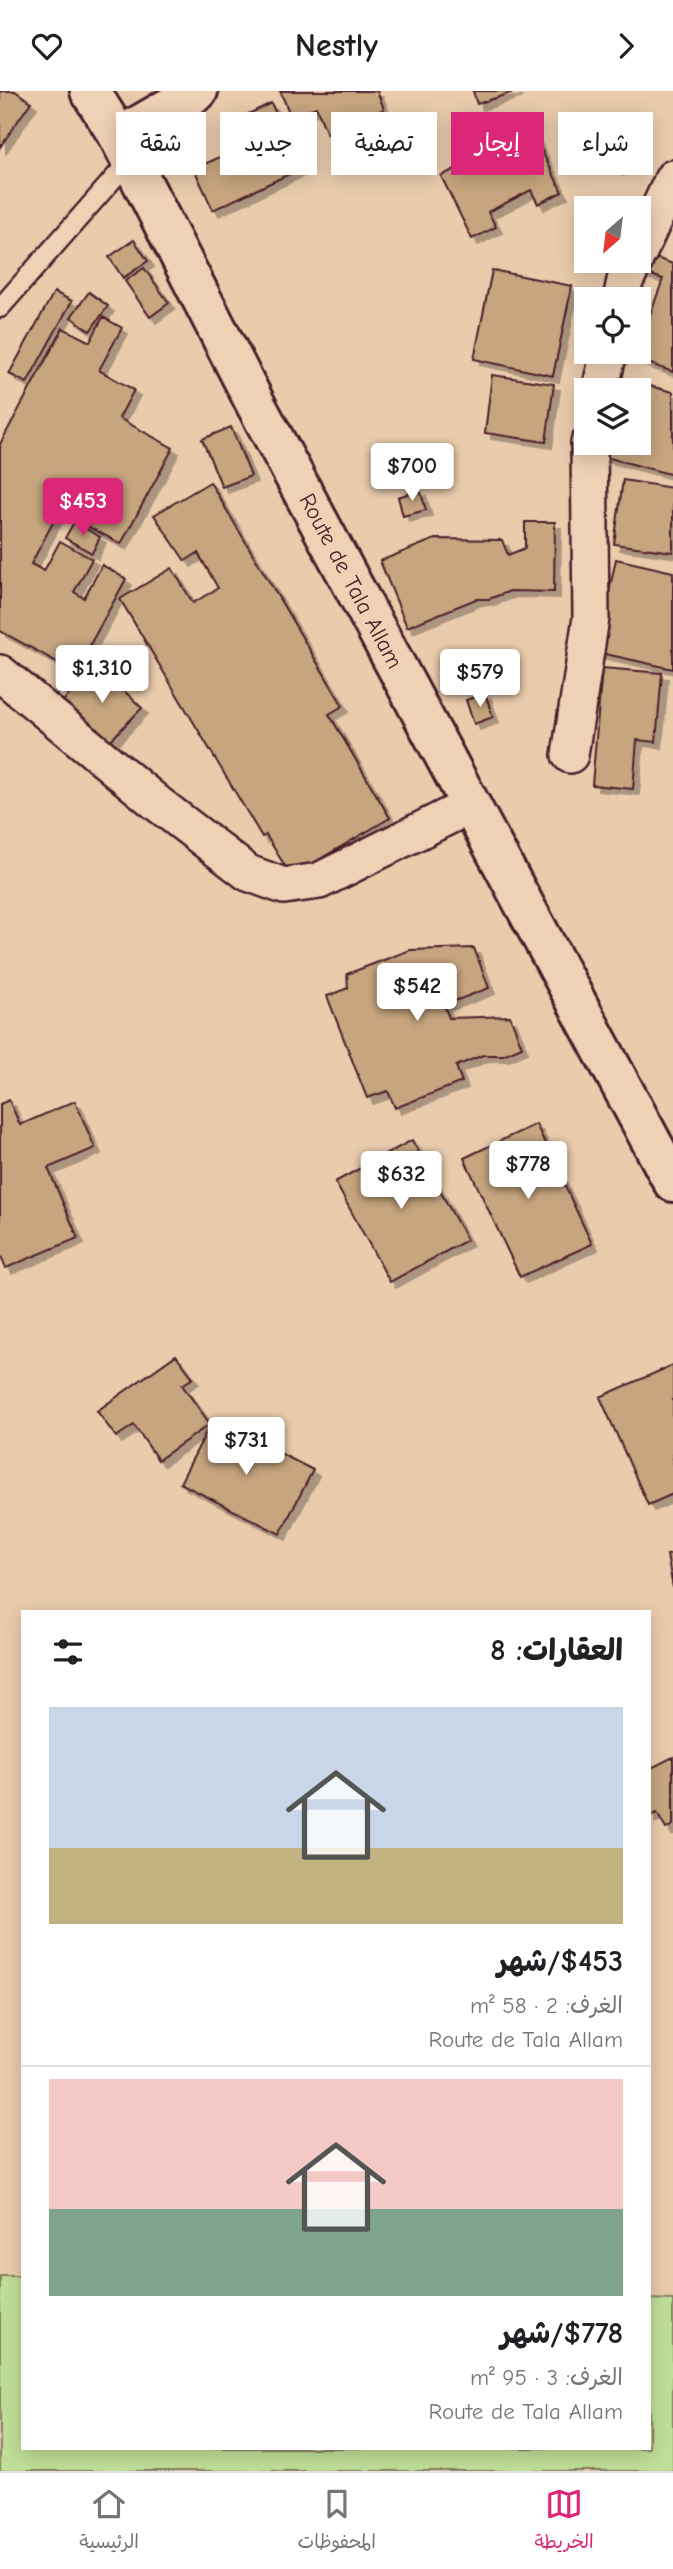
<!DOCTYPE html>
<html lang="ar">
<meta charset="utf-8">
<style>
body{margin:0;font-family:"Comic Neue","Playpen Sans Arabic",sans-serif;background:#f6f6f6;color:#202124;direction:rtl;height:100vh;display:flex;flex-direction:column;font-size:26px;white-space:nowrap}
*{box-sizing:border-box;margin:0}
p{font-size:23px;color:#757577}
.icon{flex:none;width:38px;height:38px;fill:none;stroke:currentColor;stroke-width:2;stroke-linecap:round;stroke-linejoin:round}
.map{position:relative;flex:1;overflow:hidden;direction:ltr}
.side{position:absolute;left:21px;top:1519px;width:630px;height:840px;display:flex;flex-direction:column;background:#fff;border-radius:0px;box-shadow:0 4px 18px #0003;direction:rtl}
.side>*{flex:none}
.top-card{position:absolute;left:21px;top:21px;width:632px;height:63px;direction:rtl;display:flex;gap:14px}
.needle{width:46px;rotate:208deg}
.controls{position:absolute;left:574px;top:105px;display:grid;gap:14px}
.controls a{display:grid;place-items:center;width:77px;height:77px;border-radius:0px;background:#fff;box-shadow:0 4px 18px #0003;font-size:35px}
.price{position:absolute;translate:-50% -60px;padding:0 16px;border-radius:7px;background:#fff;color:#222;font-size:23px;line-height:46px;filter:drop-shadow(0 2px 4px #0008)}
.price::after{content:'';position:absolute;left:50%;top:42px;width:21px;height:16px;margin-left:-10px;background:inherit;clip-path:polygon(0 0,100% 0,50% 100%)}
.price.selected{background:#db2777;color:#fff}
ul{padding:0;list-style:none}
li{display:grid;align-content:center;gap:14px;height:371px;padding:0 28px}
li+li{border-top:2px solid #e0e0e0}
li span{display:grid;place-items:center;height:217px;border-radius:0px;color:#555}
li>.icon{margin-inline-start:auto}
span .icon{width:126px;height:126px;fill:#fffc;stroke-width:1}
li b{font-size:30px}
h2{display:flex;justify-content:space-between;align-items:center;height:84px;padding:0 28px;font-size:30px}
.chip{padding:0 24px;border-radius:0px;background:#fff;box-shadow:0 4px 18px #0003;font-size:24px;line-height:63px}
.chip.selected{background:#db2777;color:#fff}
header{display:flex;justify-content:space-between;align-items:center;height:91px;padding:0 28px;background:#fff;font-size:32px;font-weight:700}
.tabs{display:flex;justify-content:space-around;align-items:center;height:98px;border-top:2px solid #e0e0e0;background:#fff;font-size:19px;color:#757577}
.tabs a{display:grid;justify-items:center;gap:4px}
.tabs .selected{color:#db2777}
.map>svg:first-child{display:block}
</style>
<header><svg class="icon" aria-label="forward" viewBox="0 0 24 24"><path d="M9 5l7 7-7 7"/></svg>Nestly<svg class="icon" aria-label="heart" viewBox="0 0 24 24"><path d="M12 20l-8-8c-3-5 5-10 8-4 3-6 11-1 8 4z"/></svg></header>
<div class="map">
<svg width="673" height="2380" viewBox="0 0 673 2380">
<defs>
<filter id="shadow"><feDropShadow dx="6" dy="6" stdDeviation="0" flood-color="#0004"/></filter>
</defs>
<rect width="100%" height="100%" fill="#eaccad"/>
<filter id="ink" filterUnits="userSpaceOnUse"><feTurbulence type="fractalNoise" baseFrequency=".0143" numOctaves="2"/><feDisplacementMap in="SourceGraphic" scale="14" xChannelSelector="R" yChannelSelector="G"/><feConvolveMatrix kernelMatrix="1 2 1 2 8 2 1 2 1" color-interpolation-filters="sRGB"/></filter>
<g filter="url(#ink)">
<polygon fill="#bfde97" stroke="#847e61" stroke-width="2" points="0,2185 23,2185 23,2357 649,2357 649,2208 673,2209 673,2380 0,2380"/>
<g fill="#c7a57f" stroke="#4a1f2b" stroke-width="2" filter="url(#shadow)">
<polygon points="0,0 15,0 31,11 0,56"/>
<polygon points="280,0 377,0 384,18 327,43 316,16 291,26"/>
<polygon points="473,0 517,0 477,13"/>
<polygon points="271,12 302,77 213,119 194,78 248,53 236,29"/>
<polygon points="532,40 562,101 538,113 531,99 488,121 496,136 472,148 441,85"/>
<polygon points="627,42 639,70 617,79 605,52"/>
<polygon points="134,149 148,170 123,187 109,166"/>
<polygon points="650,165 673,173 673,281 617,261 639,261 639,244 642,246 663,188 644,182"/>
<polygon points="144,177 169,212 150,226 125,190"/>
<polygon points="492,179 572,195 553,285 474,268"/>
<polygon points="54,201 72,210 27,292 9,283"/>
<polygon points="89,201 108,215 90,240 71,226"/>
<polygon points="103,226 122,237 99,279 134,299 119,327 173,357 121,453 59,420 31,473 44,480 60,450 92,468 74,501 84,507 102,474 126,488 75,581 0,540 0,353 63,237 90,251"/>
<polygon points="492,284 554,293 546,351 485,342"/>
<polygon points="646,294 673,301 673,384 602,365 605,352 639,352 639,322"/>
<polygon points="231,336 251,385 222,396 202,348"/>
<polygon points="623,389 673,397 673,461 614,453"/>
<polygon points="210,391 343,615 329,623 390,727 291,785 266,744 262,746 120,508 172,477 193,512 218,497 198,462 185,470 154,424"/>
<polygon points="420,399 426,419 403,425 398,406"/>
<polygon points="74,431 100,446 92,462 65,447"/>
<polygon points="525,431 555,431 554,501 510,500 489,508 476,508 407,536 380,470 435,448 502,449 508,464 525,457"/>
<polygon points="616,468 673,481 673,578 596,561"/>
<polygon points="97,574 142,617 106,654 62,611"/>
<polygon points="602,577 662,582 656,651 637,649 633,698 592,694"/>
<polygon points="485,602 493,626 474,633 466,609"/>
<polygon points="474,857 489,897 444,914 449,927 510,925 522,956 503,964 483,964 456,975 462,991 395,1017 388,1000 367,1007 327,905 348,897 347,883 410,859"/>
<polygon points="9,1009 20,1034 75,1010 95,1057 48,1077 78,1147 6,1177 0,1163 0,1013"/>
<polygon points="536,1033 592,1153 520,1186 464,1067"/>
<polygon points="412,1049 467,1149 390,1191 335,1091"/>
<polygon points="176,1264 193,1287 182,1294 210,1333 158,1369 134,1334 116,1346 97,1320"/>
<polygon points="673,1274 673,1403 648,1414 600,1306"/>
<polygon points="213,1328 313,1379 280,1443 180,1392"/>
<polygon points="673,1463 673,1497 667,1464"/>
<polygon points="673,1666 673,1734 666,1738 657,1722 649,1726 649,1678"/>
</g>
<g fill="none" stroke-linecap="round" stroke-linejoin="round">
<g stroke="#4a1f2b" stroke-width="23">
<polyline id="service" points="0,217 130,69"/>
</g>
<g stroke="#4a1f2b" stroke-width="40">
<g id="minor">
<polyline points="639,161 673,87"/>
<polyline points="621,208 625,190 635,170"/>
<polyline points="600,299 609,261"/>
<polyline points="0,582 157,712 248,782 284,795 319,790 471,714"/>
<polyline points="570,664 591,527 589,352"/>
</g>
</g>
<g stroke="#4a1f2b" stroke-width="44">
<polyline id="tertiary" points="119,46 198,0"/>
</g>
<g stroke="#4a1f2b" stroke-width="44">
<polyline id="secondary" points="90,0 119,46 255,312 673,1091"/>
</g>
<use href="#service" stroke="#efd1b5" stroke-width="18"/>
<use href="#minor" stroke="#efd1b5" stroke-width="35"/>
<use href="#tertiary" stroke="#efd1b5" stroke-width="38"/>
<use href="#secondary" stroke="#efd1b5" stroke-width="38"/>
</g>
</g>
<g text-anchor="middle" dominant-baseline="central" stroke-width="6" stroke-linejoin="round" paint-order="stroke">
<g font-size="23" fill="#4a1f2b" stroke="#efd1b5">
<text transform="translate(351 490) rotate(62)">Route de Tala Allam</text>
</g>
</g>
</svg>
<div class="controls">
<a><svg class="needle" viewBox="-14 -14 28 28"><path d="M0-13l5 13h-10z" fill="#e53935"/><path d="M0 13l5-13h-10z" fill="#757577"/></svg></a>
<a><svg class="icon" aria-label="locate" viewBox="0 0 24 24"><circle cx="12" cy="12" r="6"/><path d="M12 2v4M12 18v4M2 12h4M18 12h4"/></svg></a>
<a><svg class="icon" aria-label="layers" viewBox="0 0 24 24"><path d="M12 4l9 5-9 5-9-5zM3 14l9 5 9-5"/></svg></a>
</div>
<b class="price" style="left:412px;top:412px">$700</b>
<b class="price selected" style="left:83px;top:447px">$453</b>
<b class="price" style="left:102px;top:614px">$1,310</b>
<b class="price" style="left:480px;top:618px">$579</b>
<b class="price" style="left:417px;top:932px">$542</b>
<b class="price" style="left:528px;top:1110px">$778</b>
<b class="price" style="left:401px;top:1120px">$632</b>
<b class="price" style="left:246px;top:1386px">$731</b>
<div class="top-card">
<a class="chip">شراء</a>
<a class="chip selected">إيجار</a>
<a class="chip">تصفية</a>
<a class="chip">جديد</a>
<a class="chip">شقة</a>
</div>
<section class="side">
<h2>العقارات: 8<svg class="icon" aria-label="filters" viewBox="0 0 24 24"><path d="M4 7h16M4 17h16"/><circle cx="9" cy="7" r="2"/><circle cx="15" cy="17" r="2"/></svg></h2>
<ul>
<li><span style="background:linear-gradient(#c9d6e8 65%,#c2b280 0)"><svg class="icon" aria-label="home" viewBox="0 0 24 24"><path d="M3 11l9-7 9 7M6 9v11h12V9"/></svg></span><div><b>$453/شهر</b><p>الغرف: 2 · 58 m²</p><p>Route de Tala Allam</p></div></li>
<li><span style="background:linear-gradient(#f6c9c9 60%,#7fa58c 0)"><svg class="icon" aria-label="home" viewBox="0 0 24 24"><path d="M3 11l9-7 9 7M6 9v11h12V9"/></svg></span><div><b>$778/شهر</b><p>الغرف: 3 · 95 m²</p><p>Route de Tala Allam</p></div></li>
</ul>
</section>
</div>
<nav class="tabs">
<a class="selected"><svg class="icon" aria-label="map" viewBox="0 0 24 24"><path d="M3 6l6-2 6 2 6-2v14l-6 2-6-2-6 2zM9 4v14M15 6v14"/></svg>الخريطة</a>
<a><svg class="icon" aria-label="saved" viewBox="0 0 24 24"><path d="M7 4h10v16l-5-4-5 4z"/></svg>المحفوظات</a>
<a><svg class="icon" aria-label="home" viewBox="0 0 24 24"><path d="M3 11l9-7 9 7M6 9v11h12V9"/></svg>الرئيسية</a>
</nav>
